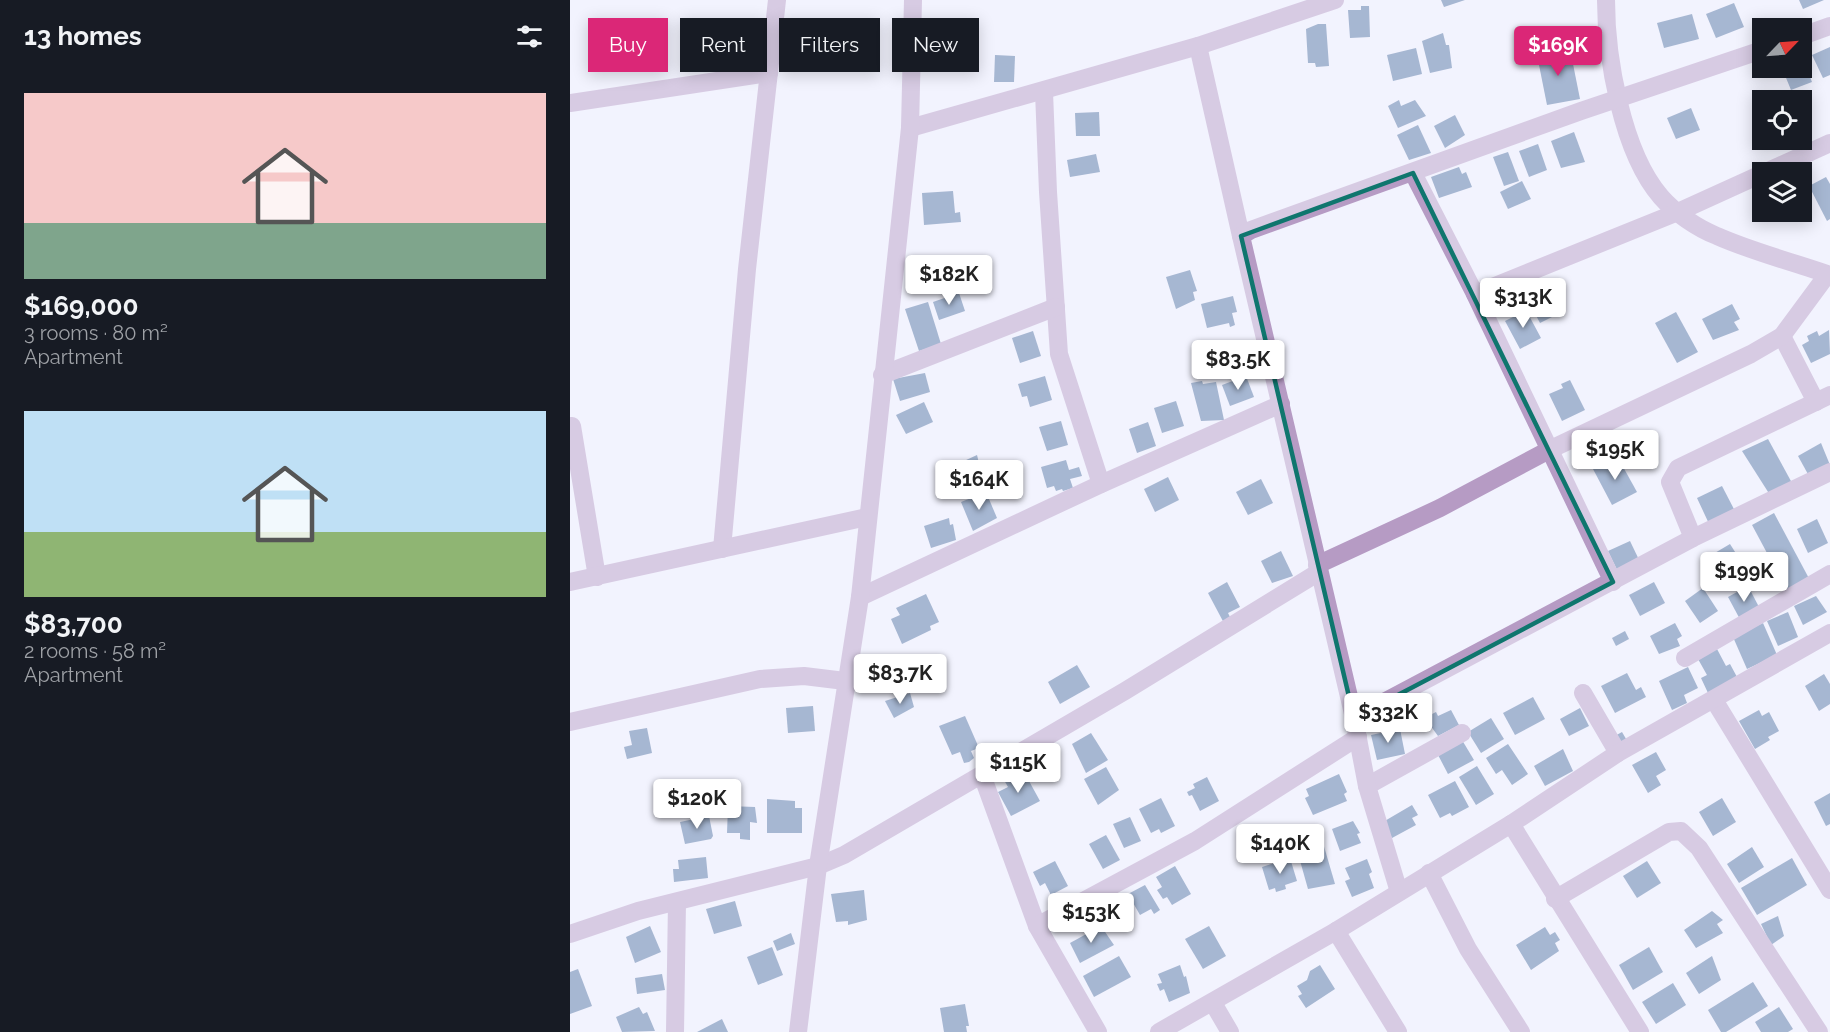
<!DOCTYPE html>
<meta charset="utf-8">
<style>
body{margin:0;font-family:Raleway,sans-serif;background:#20242c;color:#f1f3f6;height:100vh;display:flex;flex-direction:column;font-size:22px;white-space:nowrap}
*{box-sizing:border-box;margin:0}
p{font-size:20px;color:#9ea1a6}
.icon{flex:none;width:33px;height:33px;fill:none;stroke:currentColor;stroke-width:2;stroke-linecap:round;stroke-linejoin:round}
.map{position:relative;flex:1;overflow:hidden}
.sheet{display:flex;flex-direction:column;background:#171b24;width:570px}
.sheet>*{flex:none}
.top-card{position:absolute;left:18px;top:18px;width:570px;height:54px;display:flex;gap:12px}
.needle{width:39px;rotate:65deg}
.controls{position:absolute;left:1182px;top:18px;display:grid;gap:12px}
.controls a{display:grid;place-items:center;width:60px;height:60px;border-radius:0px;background:#171b24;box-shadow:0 3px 15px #0003;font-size:30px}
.price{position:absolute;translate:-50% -51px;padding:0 14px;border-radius:6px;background:#fff;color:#222;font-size:20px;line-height:39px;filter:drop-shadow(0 2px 3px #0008)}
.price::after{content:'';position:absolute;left:50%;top:36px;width:18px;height:14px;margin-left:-9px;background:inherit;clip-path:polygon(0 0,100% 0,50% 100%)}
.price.on{background:#db2777;color:#fff}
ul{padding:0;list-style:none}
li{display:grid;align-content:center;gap:12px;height:318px;padding:0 24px}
li span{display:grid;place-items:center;height:186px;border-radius:0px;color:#555}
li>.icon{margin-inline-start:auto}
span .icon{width:108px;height:108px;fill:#fffc;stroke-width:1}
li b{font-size:26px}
h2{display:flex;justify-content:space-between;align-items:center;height:72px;padding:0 24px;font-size:26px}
.pill{padding:0 21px;border-radius:0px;background:#171b24;box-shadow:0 3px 15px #0003;font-size:21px;line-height:54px}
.pill.on{background:#db2777;color:#fff}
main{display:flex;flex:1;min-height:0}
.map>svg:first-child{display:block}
</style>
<main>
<section class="sheet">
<h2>13 homes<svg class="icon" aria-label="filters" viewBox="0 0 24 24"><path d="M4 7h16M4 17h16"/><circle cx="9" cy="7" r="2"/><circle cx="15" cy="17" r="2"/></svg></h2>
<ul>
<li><span style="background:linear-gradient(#f6c9c9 70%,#7fa58c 0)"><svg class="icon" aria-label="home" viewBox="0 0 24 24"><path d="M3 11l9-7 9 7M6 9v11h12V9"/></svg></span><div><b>$169,000</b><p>3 rooms · 80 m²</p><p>Apartment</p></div></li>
<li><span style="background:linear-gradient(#bfe0f5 65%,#8fb573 0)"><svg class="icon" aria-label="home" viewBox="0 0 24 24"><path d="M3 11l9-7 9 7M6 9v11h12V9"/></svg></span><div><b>$83,700</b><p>2 rooms · 58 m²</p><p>Apartment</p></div></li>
</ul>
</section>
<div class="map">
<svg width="1260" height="1032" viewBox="0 0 1260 1032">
<rect width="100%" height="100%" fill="#f2f3fe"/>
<g fill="#4a6f9e">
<polygon points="871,0 895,0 874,7"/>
<polygon points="1229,0 1254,0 1233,9"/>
<polygon points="1164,3 1174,27 1146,38 1136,14"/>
<polygon points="791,6 799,6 800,37 780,38 778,10 791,10"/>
<polygon points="1122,14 1129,39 1094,48 1087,23"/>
<polygon points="748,24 756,24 759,66 746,67 745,63 738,63 736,29"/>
<polygon points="873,33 876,45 879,45 882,68 860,73 852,41"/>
<polygon points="1260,47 1260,75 1253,78 1242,55"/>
<polygon points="846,48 852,74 823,81 817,55"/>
<polygon points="1000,49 1010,99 977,105 967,55"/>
<polygon points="425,55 445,56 444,82 424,82"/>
<polygon points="1232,56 1242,82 1221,90 1212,68 1232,68"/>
<polygon points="829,100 831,106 845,100 856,116 828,128 818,106"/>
<polygon points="1121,108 1130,130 1106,139 1097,118"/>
<polygon points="529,112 530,136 506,136 505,113"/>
<polygon points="885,115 895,135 875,148 864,126"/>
<polygon points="848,125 861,153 839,160 827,135"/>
<polygon points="1004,132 1015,162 991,168 981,141"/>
<polygon points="1204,140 1229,140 1208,147"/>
<polygon points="968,144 977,170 959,177 949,151"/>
<polygon points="938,152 949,181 934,186 923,157"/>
<polygon points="526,154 530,172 500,177 497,160"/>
<polygon points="889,167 892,174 896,172 902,187 869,198 861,177"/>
<polygon points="1256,177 1260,184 1260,219 1257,221 1239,186"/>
<polygon points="952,181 961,199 938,209 930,192"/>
<polygon points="383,191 385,213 390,212 391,222 354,225 352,193"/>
<polygon points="620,270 627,291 623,292 625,300 606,309 596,277"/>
<polygon points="389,293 395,311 369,320 363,302"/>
<polygon points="663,296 667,312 662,313 665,325 660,327 659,323 637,328 631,304"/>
<polygon points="979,297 988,314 970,323 961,306"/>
<polygon points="358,302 371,344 349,351 335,309"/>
<polygon points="1162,304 1170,319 1164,322 1169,330 1143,340 1132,319"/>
<polygon points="956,310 971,338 950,349 935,321 943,317 942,315"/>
<polygon points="1106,312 1128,352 1107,363 1085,323"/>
<polygon points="1259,330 1260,354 1241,363 1232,345 1239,341 1237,336 1247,331 1249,336"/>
<polygon points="463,331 471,356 450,363 442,338"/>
<polygon points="355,373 360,392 330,401 323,379"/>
<polygon points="475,376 482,400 460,407 457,396 452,397 448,384"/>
<polygon points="676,376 684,397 660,406 652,385"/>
<polygon points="1000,380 1015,410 992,421 979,394 993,388 991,384"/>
<polygon points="632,381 633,384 646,382 654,420 631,421 621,383"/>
<polygon points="606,401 614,426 592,433 584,408"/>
<polygon points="354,402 363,422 336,434 326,415"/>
<polygon points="491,421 498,445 477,451 469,427"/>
<polygon points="578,422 586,446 567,453 559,429"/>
<polygon points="1198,439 1222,483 1200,495 1172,451"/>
<polygon points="1251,443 1260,465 1239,476 1228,456"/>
<polygon points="407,455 414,484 390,495 381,467"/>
<polygon points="1047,456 1067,492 1042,505 1023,469"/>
<polygon points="496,460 499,470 509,467 512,476 500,479 503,488 493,491 492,489 486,491 484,486 477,488 471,467"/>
<polygon points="598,477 609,500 585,512 574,489"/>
<polygon points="691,479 703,503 678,515 666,492"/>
<polygon points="1152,486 1166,513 1141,528 1127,498"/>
<polygon points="416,492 427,518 403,531 391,502"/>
<polygon points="1204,513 1242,584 1220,596 1182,525"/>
<polygon points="379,518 380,525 383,524 386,540 361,548 354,526"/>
<polygon points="1247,519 1258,543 1238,553 1227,529"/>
<polygon points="1060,541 1072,566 1050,576 1038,551"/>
<polygon points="1160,544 1174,566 1155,579 1138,557"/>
<polygon points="711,551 723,576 702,583 691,561"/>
<polygon points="657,582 670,607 658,613 662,621 655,625 638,593"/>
<polygon points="1084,582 1095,603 1070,616 1059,595"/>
<polygon points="1178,586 1189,607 1172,623 1158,597"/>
<polygon points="1133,588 1148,611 1130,623 1115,601"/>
<polygon points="356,594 369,622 360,626 361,630 332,644 321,619 330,615 326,608"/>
<polygon points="1246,596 1257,612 1233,625 1224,606"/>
<polygon points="1218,612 1228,637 1208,646 1197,621"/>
<polygon points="1105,623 1112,636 1107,639 1110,646 1089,654 1080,636"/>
<polygon points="1193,623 1207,655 1177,669 1163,637"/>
<polygon points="1055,631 1059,639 1046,646 1042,638"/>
<polygon points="1147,649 1156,666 1160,664 1167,677 1138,693 1131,678 1137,675 1128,659"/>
<polygon points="507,665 520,687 490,704 478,682"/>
<polygon points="1118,667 1128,688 1114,695 1117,703 1102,710 1089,681"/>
<polygon points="1057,673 1066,690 1071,687 1076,697 1045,713 1031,686"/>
<polygon points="1254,674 1260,684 1260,704 1249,711 1235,686"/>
<polygon points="340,693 344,707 324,718 315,701"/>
<polygon points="963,697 975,719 945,735 933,713"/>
<polygon points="243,706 245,731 218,733 216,708"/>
<polygon points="1010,708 1019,726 999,736 990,719"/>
<polygon points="881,710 889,725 868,736 860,725 862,724 858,716 866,712 868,716"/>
<polygon points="1189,710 1192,716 1199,712 1209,731 1198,737 1200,740 1185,749 1169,721"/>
<polygon points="395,716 409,748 401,751 404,758 399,762 394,763 390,752 382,755 369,726"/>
<polygon points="921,718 934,739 911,753 898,732"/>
<polygon points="77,728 82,753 57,759 54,747 62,745 59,731"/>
<polygon points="830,729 835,754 807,760 801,735"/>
<polygon points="1052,732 1059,744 1051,749 1043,737"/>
<polygon points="521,733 538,760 516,773 502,744"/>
<polygon points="892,740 904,760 878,774 867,753"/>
<polygon points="938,744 958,774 942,785 932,770 926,774 916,758"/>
<polygon points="993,749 1003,771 975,786 964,766"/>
<polygon points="1086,752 1096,770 1086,776 1091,785 1078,793 1062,765"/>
<polygon points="907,766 924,794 906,805 889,777"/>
<polygon points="536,767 549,790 528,805 514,779"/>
<polygon points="453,770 470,801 441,816 428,792 438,787 434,780"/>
<polygon points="769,774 777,792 774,794 777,801 743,815 735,798 739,796 736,789"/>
<polygon points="637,777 649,801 630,811 622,795 619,796 617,792 625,788 623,784"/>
<polygon points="885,781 899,807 882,816 880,813 870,818 858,795"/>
<polygon points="1260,793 1260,824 1256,826 1244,802"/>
<polygon points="591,798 605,826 591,833 589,829 581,833 569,809"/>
<polygon points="1152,798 1166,822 1143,836 1129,812"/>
<polygon points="197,799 225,801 225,808 232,808 232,833 197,833"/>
<polygon points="842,805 848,815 842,818 846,825 822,838 813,822"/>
<polygon points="158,806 185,807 187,823 180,822 180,840 170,839 170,833 157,833"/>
<polygon points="139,816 143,836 141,839 115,844 110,822"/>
<polygon points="560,817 571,841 554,848 543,824"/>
<polygon points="783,821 790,833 787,834 791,843 770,851 762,829"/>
<polygon points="536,835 550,860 533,869 519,844"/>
<polygon points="753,843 765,884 738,889 727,850"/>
<polygon points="1182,847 1194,867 1169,883 1157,864"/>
<polygon points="136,857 138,878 104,882 103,869 109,869 108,860"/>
<polygon points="720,858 727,881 715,885 716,889 706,892 705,888 699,890 692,867"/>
<polygon points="1222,858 1237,885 1187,915 1171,888"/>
<polygon points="797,859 802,872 799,874 804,888 782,897 775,881 780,879 775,868"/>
<polygon points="485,861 498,886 481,895 475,883 470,886 463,872"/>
<polygon points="1077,861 1091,883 1067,898 1053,876"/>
<polygon points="605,866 621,894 602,905 597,897 593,899 587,890 592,887 586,877"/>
<polygon points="575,885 590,910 584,914 581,909 570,915 558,894"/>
<polygon points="294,890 297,920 278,925 278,921 266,922 261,894"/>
<polygon points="165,901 172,926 144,934 136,909"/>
<polygon points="1142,911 1153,920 1147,924 1153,933 1126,948 1114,930"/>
<polygon points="1208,916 1214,936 1201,945 1191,924"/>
<polygon points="80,926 91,952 65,963 56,937"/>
<polygon points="531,926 544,945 510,963 500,943"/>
<polygon points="639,926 656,956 633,969 615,939"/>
<polygon points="975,927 980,935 985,932 990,940 985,943 989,951 961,970 946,945"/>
<polygon points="221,933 225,944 207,951 203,941"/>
<polygon points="202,947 213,975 188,985 177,957"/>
<polygon points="1079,947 1093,972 1063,990 1049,965"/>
<polygon points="549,956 561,977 524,997 513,976"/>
<polygon points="1142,956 1151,980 1129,994 1116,973"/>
<polygon points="610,965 614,977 616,976 620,993 599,1002 594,989 590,991 587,984 592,983 588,974"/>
<polygon points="750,965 765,989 736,1008 728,996 732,994 727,986 737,980 740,971"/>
<polygon points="8,969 22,1006 0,1014 0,972"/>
<polygon points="92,974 95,990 67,994 65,978"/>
<polygon points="1183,982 1198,1006 1156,1032 1151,1032 1138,1010"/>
<polygon points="1103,983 1116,1005 1086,1024 1072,1002"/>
<polygon points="395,1004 399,1026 396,1026 397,1032 374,1032 370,1008"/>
<polygon points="69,1007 73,1014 77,1012 85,1031 52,1032 46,1017"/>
<polygon points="1209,1007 1223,1029 1218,1032 1191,1032 1185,1022"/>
<polygon points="152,1019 158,1032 127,1032"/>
</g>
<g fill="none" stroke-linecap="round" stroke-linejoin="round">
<g stroke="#b69bc4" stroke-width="18">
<path d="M1036 0C1036 57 1052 152 1091 197 1105 213 1127 228 1147 236 1183 252 1223 262 1260 275"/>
<polyline points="1232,36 1260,26"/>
<polyline points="628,46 671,236"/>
<polyline points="474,92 478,192 489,354 531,484"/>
<polyline points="0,103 199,73"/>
<polyline points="340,128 628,46 765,0"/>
<polyline points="843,173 905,294 1043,582"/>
<polyline points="905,294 1108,212 1260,143"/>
<polyline points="1212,336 1246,402"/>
<polyline points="312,375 486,307"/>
<polyline points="2,426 27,577"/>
<polyline points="1123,538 1100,482 1108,468 1260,395"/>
<polyline points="152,549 177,269 207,0"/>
<polyline points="747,565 870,508 979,450 1181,354 1212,336 1257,275"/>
<polyline points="0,582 297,517"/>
<polyline points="290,597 531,484 711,404"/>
<polyline points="1115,658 1260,574"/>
<polyline points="1013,693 1048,753"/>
<polyline points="1144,700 1260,890"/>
<polyline points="784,718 1123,538 1260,472"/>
<polyline points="0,722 190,679 234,676 275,681"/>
<polyline points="412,775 467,926 528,1032"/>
<polyline points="797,786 892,733"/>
<polyline points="941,824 1070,1032"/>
<polyline points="859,873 898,949 951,1032"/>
<polyline points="829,892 797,786 784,718 671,236 681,230 1011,111 1192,50"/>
<polyline points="985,899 1099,832 1111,831 1129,848 1249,1032"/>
<polyline points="467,926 625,841 788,737"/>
<polyline points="766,931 828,1032"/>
<polyline points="0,934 68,911 248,866 274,855 555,691 749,572"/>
<polyline points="643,1003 660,1032"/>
<polyline points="105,1032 107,902"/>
<polyline points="228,1032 248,866 290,597 340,128 343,0"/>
<polyline points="589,1032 766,931 941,824 1048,753 1260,633"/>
</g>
</g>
<path d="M0 0H1260V1032H0ZM843 173 1043 582 784 718 671 236Z" fill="#f2f3fe" fill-opacity=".55" fill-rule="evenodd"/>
<path fill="none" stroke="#0f766e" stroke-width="4.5" stroke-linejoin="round" d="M843 173 1043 582 784 718 671 236Z"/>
</svg>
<div class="controls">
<a><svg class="needle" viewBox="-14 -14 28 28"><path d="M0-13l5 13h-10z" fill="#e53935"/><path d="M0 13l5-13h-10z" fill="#9ea1a6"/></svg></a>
<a><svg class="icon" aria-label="locate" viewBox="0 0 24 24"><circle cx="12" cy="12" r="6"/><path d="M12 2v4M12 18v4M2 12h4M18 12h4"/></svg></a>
<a><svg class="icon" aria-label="layers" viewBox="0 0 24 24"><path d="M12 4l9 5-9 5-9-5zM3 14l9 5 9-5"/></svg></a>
</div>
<b class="price on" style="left:988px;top:77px">$169K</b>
<b class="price" style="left:379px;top:306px">$182K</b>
<b class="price" style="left:953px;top:329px">$313K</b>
<b class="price" style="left:668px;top:391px">$83.5K</b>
<b class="price" style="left:1045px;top:481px">$195K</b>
<b class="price" style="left:409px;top:511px">$164K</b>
<b class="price" style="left:1174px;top:603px">$199K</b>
<b class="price" style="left:330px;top:705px">$83.7K</b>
<b class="price" style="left:818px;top:744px">$332K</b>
<b class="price" style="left:448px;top:794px">$115K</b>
<b class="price" style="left:127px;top:830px">$120K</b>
<b class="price" style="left:710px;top:875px">$140K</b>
<b class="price" style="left:521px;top:944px">$153K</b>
<div class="top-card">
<a class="pill on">Buy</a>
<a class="pill">Rent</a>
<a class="pill">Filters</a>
<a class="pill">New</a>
</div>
</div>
</main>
